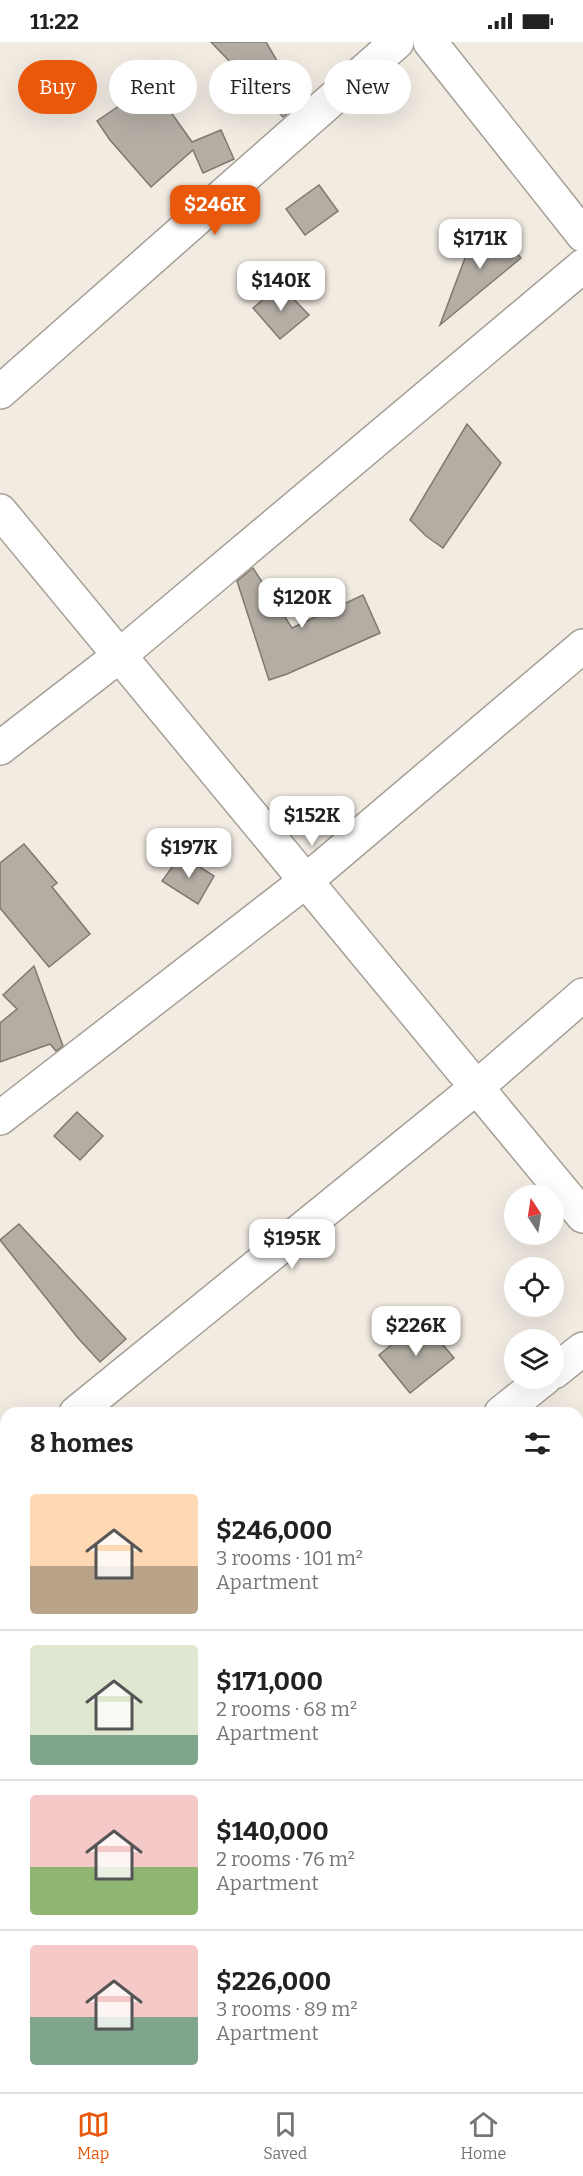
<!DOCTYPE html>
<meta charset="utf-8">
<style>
body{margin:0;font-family:Bitter,serif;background:#f2f2f2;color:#222;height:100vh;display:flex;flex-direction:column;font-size:22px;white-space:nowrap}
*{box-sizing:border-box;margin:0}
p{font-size:20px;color:#767676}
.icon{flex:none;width:33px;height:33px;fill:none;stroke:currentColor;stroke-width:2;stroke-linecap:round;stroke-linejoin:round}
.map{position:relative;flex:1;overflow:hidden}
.sheet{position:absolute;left:0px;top:1365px;width:584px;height:686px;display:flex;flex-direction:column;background:#fff;border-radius:18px 18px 0 0;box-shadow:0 6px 24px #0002}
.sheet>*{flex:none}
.top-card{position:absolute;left:18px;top:18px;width:548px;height:54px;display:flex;gap:12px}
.needle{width:39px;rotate:348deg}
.fabs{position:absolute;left:504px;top:1143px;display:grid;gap:12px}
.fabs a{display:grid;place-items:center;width:60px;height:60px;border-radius:50%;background:#fff;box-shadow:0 6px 24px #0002;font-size:30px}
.price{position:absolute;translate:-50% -51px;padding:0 14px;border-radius:12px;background:#fff;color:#222;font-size:20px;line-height:39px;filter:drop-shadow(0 2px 3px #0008)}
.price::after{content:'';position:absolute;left:50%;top:36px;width:18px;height:14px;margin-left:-9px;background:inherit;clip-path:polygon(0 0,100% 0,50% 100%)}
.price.current{background:#ea580c;color:#fff}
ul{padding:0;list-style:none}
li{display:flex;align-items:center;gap:18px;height:150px;padding:0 30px}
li+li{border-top:2px solid #e0e0e0}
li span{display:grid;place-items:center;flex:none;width:168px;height:120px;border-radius:6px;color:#555}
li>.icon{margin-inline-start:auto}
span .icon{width:72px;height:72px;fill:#fffc;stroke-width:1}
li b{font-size:26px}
h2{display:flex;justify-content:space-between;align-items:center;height:72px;padding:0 30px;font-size:26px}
.pill{padding:0 21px;border-radius:27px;background:#fff;box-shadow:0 6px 24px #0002;font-size:21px;line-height:54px}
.pill.current{background:#ea580c;color:#fff}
.status{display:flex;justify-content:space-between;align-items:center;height:42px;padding:0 30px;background:#fff;direction:ltr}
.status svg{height:16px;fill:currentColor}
.tabs{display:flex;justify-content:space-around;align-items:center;height:84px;border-top:2px solid #e0e0e0;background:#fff;font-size:16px;color:#767676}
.tabs a{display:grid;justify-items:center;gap:3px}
.tabs .current{color:#ea580c}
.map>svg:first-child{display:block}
</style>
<div class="status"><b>11:22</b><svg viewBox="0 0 49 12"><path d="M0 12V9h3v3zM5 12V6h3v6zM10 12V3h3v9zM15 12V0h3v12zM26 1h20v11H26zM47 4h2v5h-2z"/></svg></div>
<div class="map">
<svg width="583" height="2050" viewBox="0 0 583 2050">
<rect width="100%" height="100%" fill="#f1ebe2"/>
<g fill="#b3ada4" stroke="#7e7970" stroke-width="1.5">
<polygon points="211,0 266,0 301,60 283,75"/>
<polygon points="151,42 192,100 221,88 234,117 203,131 193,108 151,145 110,98 97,79"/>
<polygon points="319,143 338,169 305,193 286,167"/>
<polygon points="474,192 489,201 500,192 521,216 440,283"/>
<polygon points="280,243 309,273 280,297 253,266"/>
<polygon points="467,382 501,421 443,506 426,494 410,478"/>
<polygon points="253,526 292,586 363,553 380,591 287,632 269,638 237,539"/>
<polygon points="24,802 57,841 52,845 90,892 49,925 0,866 0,821"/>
<polygon points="181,813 214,834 198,862 162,839"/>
<polygon points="34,924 63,1004 56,1009 50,1002 0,1020 0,981 17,967 3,953"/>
<polygon points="77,1070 103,1094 80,1118 54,1094"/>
<polygon points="19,1182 126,1297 100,1320 78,1296 0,1198"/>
<polygon points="422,1278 454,1316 410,1351 379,1313"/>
</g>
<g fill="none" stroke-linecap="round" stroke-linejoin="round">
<g stroke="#a59f96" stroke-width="36">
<g id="minor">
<polyline points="430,0 583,193"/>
<polyline points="0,350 397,0"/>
<polyline points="0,469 583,1174"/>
<polyline points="0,706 119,614 583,224"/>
<polyline points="0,1076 307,838 583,604"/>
<polyline points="554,1330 583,1307"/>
<polyline points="76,1371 477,1045 583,953"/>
<polyline points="501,1371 545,1336"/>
<polyline points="0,1442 6,1449"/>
<polyline points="578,1674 583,1669"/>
<polyline points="0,1770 6,1765"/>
<polyline points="511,2044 515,2050"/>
<polyline points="130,2050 136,2044"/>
<polyline points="576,2050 583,2044"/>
</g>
</g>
<use href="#minor" stroke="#fff" stroke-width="33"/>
</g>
</svg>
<div class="fabs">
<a><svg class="needle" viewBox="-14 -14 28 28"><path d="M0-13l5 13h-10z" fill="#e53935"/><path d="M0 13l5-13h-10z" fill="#767676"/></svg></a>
<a><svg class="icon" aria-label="locate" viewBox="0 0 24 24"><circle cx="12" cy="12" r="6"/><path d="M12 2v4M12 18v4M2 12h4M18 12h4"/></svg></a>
<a><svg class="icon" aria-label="layers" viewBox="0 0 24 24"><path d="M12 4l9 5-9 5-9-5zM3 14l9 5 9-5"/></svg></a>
</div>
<b class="price current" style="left:215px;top:194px">$246K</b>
<b class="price" style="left:480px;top:228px">$171K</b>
<b class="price" style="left:281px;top:270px">$140K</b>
<b class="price" style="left:302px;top:587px">$120K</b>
<b class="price" style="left:312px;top:805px">$152K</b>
<b class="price" style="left:189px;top:837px">$197K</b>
<b class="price" style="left:292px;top:1228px">$195K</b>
<b class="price" style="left:416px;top:1315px">$226K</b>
<div class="top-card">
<a class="pill current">Buy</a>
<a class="pill">Rent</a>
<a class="pill">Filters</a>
<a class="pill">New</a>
</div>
<section class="sheet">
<h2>8 homes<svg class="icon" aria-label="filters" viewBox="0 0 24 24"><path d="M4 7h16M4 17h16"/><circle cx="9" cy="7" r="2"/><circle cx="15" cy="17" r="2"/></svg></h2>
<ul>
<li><span style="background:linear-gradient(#ffd9b3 60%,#b9a48a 0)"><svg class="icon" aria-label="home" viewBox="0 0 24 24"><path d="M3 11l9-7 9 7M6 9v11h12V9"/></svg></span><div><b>$246,000</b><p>3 rooms · 101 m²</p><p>Apartment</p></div></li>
<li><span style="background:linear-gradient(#dfe7d0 75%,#7fa58c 0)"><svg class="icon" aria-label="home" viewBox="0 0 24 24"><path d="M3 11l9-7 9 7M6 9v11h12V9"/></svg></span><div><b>$171,000</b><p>2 rooms · 68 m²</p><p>Apartment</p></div></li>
<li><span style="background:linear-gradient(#f6c9c9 60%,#8fb573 0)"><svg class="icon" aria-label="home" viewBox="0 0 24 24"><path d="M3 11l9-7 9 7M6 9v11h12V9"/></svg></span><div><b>$140,000</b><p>2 rooms · 76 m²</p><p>Apartment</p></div></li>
<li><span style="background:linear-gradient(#f6c9c9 60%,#7fa58c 0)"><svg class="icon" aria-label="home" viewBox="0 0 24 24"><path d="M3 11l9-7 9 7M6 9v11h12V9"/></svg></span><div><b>$226,000</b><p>3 rooms · 89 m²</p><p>Apartment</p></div></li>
</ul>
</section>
</div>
<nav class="tabs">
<a class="current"><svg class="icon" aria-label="map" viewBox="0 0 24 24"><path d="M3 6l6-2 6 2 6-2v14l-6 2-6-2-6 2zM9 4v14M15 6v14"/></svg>Map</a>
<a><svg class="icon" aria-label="saved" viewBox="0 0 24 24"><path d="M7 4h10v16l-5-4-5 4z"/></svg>Saved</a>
<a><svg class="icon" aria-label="home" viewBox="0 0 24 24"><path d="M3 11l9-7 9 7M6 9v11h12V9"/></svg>Home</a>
</nav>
